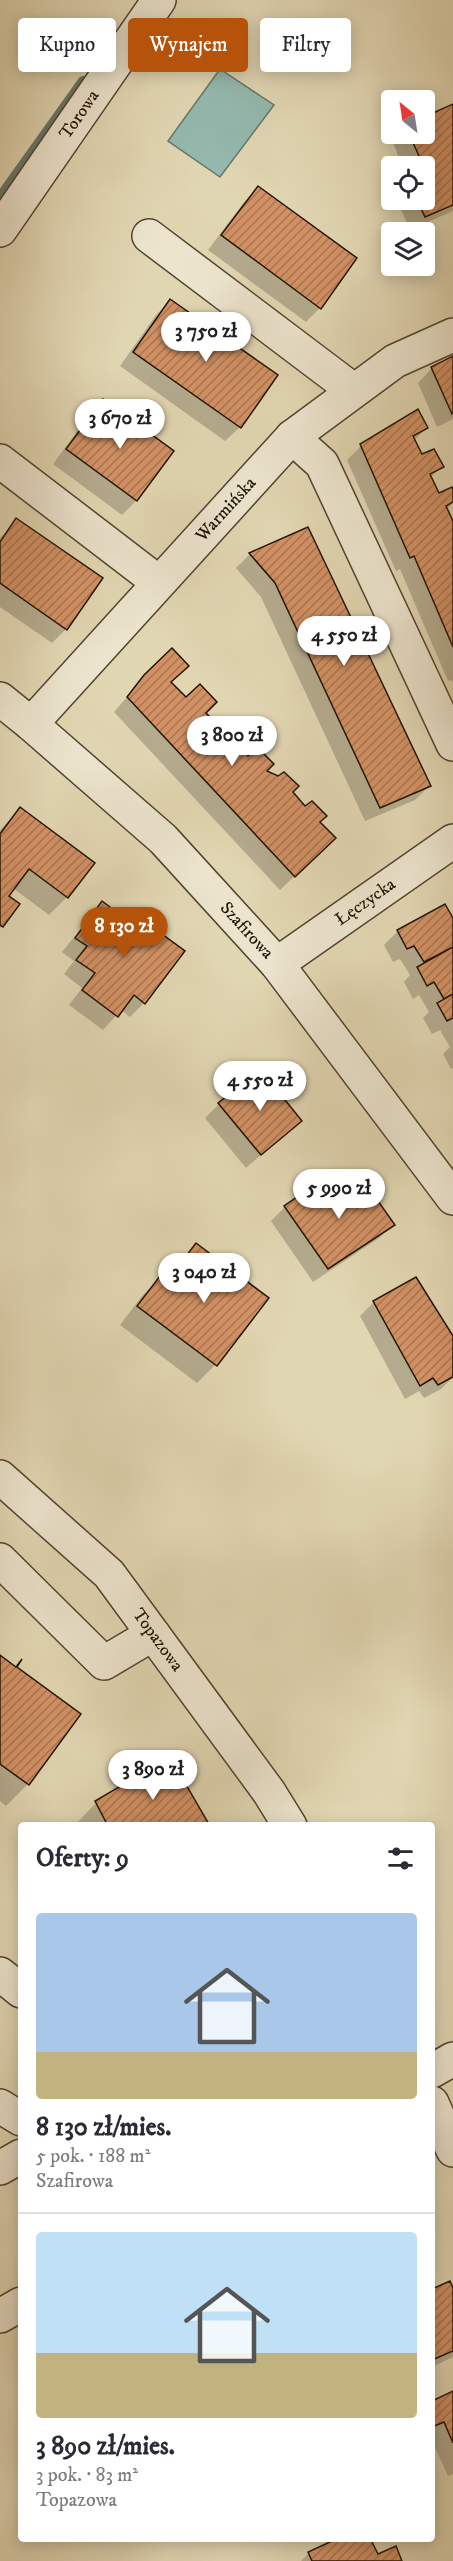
<!DOCTYPE html>
<html lang="pl">
<meta charset="utf-8">
<style>
body{margin:0;font-family:"IM FELL DW Pica",serif;background:#f7f7f7;color:#2b2b33;height:100vh;display:flex;flex-direction:column;font-size:22px;white-space:nowrap}
*{box-sizing:border-box;margin:0}
p{font-size:20px;color:#7c7c81}
.icon{flex:none;width:33px;height:33px;fill:none;stroke:currentColor;stroke-width:2;stroke-linecap:round;stroke-linejoin:round}
.map{position:relative;flex:1;overflow:hidden}
.sheet{position:absolute;left:18px;top:1822px;width:417px;height:720px;display:flex;flex-direction:column;background:#fff;border-radius:6px;box-shadow:0 3px 15px #0003}
.sheet>*{flex:none}
.hud{position:absolute;left:18px;top:18px;width:417px;height:54px;display:flex;gap:12px}
.needle{width:39px;rotate:330deg}
.buttons{position:absolute;left:381px;top:90px;display:grid;gap:12px}
.buttons a{display:grid;place-items:center;width:54px;height:54px;border-radius:6px;background:#fff;box-shadow:0 3px 15px #0003;font-size:30px}
.price{position:absolute;translate:-50% -51px;padding:0 14px;border-radius:21px;background:#fff;color:#222;font-size:20px;line-height:39px;filter:drop-shadow(0 2px 3px #0008)}
.price::after{content:'';position:absolute;left:50%;top:36px;width:18px;height:14px;margin-left:-9px;background:inherit;clip-path:polygon(0 0,100% 0,50% 100%)}
.price.current{background:#b45309;color:#fff}
ul{padding:0;list-style:none}
li{display:grid;align-content:center;gap:12px;height:318px;padding:0 18px}
li+li{border-top:2px solid #e1e1e2}
li span{display:grid;place-items:center;height:186px;border-radius:6px;color:#555}
li>.icon{margin-inline-start:auto}
span .icon{width:108px;height:108px;fill:#fffc;stroke-width:1}
li b{font-size:26px}
h2{display:flex;justify-content:space-between;align-items:center;height:72px;padding:0 18px;font-size:26px}
.pill{padding:0 21px;border-radius:6px;background:#fff;box-shadow:0 3px 15px #0003;font-size:21px;line-height:54px}
.pill.current{background:#b45309;color:#fff}
.map>svg:first-child{display:block}
</style>
<div class="map">
<svg width="453" height="2561" viewBox="0 0 453 2561">
<defs>
<pattern id="building-hatch" width="6" height="6" patternUnits="userSpaceOnUse" patternTransform="scale(1.5)"><rect width="6" height="6" fill="#d29164"/><path d="M-1 1l2-2M0 6l6-6M5 7l2-2" fill="none" stroke="#aa7550"/></pattern>
</defs>
<rect width="100%" height="100%" fill="#e1d6b2"/>
<filter id="stains"><feTurbulence type="fractalNoise" baseFrequency=".00333" numOctaves="4"/><feColorMatrix values="0 0 0 0 .2 0 0 0 0 .09 0 0 0 0 .02 0 0 0 .5 -.17"/></filter>
<radialGradient id="worn" r=".72"><stop offset=".6" stop-color="#630" stop-opacity="0"/><stop offset="1" stop-color="#630" stop-opacity=".3"/></radialGradient>
<polygon fill="#94b9ae" stroke="#66776a" stroke-width="1.5" points="220,69 274,105 220,177 168,141"/>
<g fill="#0003">
<polygon points="453,106 453,211 410,230 397,200 424,200 424,166 402,166 392,140 399,134 424,134"/>
<polygon points="258,188 320,308 306,322 208,250 244,202"/>
<polygon points="170,301 240,427 225,441 120,366 156,315"/>
<polygon points="453,358 453,419 437,427 418,383 432,368"/>
<polygon points="103,401 172,451 136,501 122,515 53,464 89,415"/>
<polygon points="426,428 414,441 421,455 442,466 430,478 439,495 453,493 453,503 446,510 453,525 453,683 451,680 448,681 400,569 396,571 347,460 361,446"/>
<polygon points="17,520 66,629 52,643 0,607 0,538"/>
<polygon points="307,529 429,786 415,800 365,821 261,597 236,568 250,554"/>
<polygon points="145,676 170,683 248,758 291,792 318,823 320,852 280,890 114,712"/>
<polygon points="20,809 93,863 67,897 49,915 13,888 7,896 18,905 0,928 0,830"/>
<polygon points="102,903 182,951 144,1003 130,1017 121,1010 103,1030 69,1005 82,988 64,974 74,961 62,952"/>
<polygon points="453,921 453,1068 451,1069 443,1054 450,1047 440,1030 432,1034 423,1018 429,1012 419,995 413,999 404,982 410,975 400,959 393,962 384,945 398,931"/>
<polygon points="219,1104 300,1121 246,1168 205,1118"/>
<polygon points="285,1207 393,1224 379,1238 313,1282 271,1221"/>
<polygon points="196,1245 267,1298 215,1365 197,1383 120,1325 142,1296 160,1278 164,1281"/>
<polygon points="374,1302 453,1340 453,1377 441,1389 424,1398 419,1391 405,1399 360,1316"/>
<polygon points="0,1657 28,1784 6,1806 0,1801"/>
<polygon points="170,1759 209,1826 74,1826 96,1803"/>
<polygon points="432,2291 453,2291 453,2357 432,2367"/>
<polygon points="453,2393 453,2474 448,2476 432,2441 432,2402"/>
<polygon points="338,2540 370,2540 377,2556 401,2561 301,2561 309,2553"/>
</g>
<g fill="none" stroke-linecap="round" stroke-linejoin="round">
<polyline stroke="#66776a" stroke-width="10" points="0,197 83,81"/>
</g>
<g fill="url(#building-hatch)" stroke="#211403" stroke-width="1.5">
<polygon points="453,104 453,205 425,217 417,200 424,200 424,166 401,165 420,158 409,134 424,134 424,117"/>
<polygon points="258,186 357,258 321,309 221,235"/>
<polygon points="170,299 278,375 241,428 133,352"/>
<polygon points="453,356 453,413 452,414 431,367"/>
<polygon points="103,399 174,451 137,501 66,449"/>
<polygon points="418,409 428,428 413,436 422,454 434,449 444,467 430,474 439,493 452,487 453,490 453,502 446,506 453,521 453,647 414,556 410,558 360,444"/>
<polygon points="16,518 103,578 67,630 0,583 0,542"/>
<polygon points="308,527 431,786 380,808 275,583 249,553"/>
<polygon points="172,648 189,666 171,682 186,697 200,684 217,702 206,713 219,726 229,717 245,734 236,743 248,756 257,747 274,764 267,771 278,776 284,772 299,786 293,792 305,806 312,801 327,816 320,822 336,838 295,877 127,697 144,675"/>
<polygon points="20,807 95,863 68,898 29,869 9,896 20,904 3,927 0,925 0,834"/>
<polygon points="102,901 118,913 126,908 185,951 145,1004 134,995 118,1017 82,990 95,973 76,960 87,946 75,938"/>
<polygon points="445,904 453,918 453,947 424,962 414,946 407,949 397,930"/>
<polygon points="453,947 453,994 444,999 434,982 427,986 417,967"/>
<polygon points="453,994 453,1018 447,1021 437,1003"/>
<polygon points="260,1069 302,1121 261,1155 218,1103"/>
<polygon points="327,1176 341,1197 364,1181 395,1225 328,1269 284,1206"/>
<polygon points="196,1243 269,1298 217,1366 137,1306 160,1276 167,1281"/>
<polygon points="416,1277 453,1336 453,1377 438,1385 433,1378 420,1386 373,1301"/>
<polygon points="0,1655 16,1667 22,1659 17,1667 81,1714 29,1785 0,1764"/>
<polygon points="170,1757 210,1826 108,1826 95,1801"/>
<polygon points="450,2281 453,2288 453,2351 432,2360 432,2289"/>
<polygon points="453,2391 453,2443 444,2422 432,2427 432,2401"/>
<polygon points="334,2540 371,2540 378,2554 396,2546 402,2561 312,2561 308,2552"/>
</g>
<g fill="none" stroke-linecap="round" stroke-linejoin="round">
<g stroke="#51442f" stroke-width="36">
<g id="minor">
<path id="s1" d="M0 230 159 0"/>
<polyline points="149,236 353,390"/>
<polyline points="292,437 322,464 453,744"/>
<polyline points="0,461 158,582"/>
<path id="s2" d="M0 699 31 724 163 839 277 964 453 1198"/>
<path id="s3" d="M31 724 292 437 395 361 453 335"/>
<path id="s4" d="M277 964 453 841"/>
<path id="s5" d="M0 1477 109 1574 269 1792 290 1826"/>
<polyline points="0,1560 104,1663 153,1634"/>
<polyline points="0,1974 21,1991"/>
<polyline points="432,2071 453,2059"/>
<polyline points="432,2103 453,2150"/>
<polyline points="0,2106 21,2119"/>
<polyline points="0,2168 21,2156"/>
<polyline points="0,2316 21,2304"/>
</g>
</g>
<use href="#minor" stroke="#ece4cd" stroke-width="33"/>
</g>
<g text-anchor="middle" dominant-baseline="central" stroke-width="4.5" stroke-linejoin="round" paint-order="stroke">
<g font-size="18" fill="#211403" stroke="#ece4cd">
<text stroke="none"><textPath href="#s1" startOffset="140">Torowa</textPath></text>
<text stroke="none"><textPath href="#s3" startOffset="290">Warmińska</textPath></text>
<text stroke="none"><textPath href="#s4" startOffset="108">Łęczycka</textPath></text>
<text stroke="none"><textPath href="#s2" startOffset="339">Szafirowa</textPath></text>
<text stroke="none"><textPath href="#s5" startOffset="228">Topazowa</textPath></text>
</g>
</g>
<rect width="100%" height="100%" filter="url(#stains)"/>
<rect width="100%" height="100%" fill="url(#worn)"/>
</svg>
<div class="buttons">
<a><svg class="needle" viewBox="-14 -14 28 28"><path d="M0-13l5 13h-10z" fill="#e53935"/><path d="M0 13l5-13h-10z" fill="#7c7c81"/></svg></a>
<a><svg class="icon" aria-label="locate" viewBox="0 0 24 24"><circle cx="12" cy="12" r="6"/><path d="M12 2v4M12 18v4M2 12h4M18 12h4"/></svg></a>
<a><svg class="icon" aria-label="layers" viewBox="0 0 24 24"><path d="M12 4l9 5-9 5-9-5zM3 14l9 5 9-5"/></svg></a>
</div>
<b class="price" style="left:206px;top:363px">3 750 zł</b>
<b class="price" style="left:120px;top:450px">3 670 zł</b>
<b class="price" style="left:344px;top:667px">4 550 zł</b>
<b class="price" style="left:232px;top:767px">3 800 zł</b>
<b class="price current" style="left:124px;top:958px">8 130 zł</b>
<b class="price" style="left:260px;top:1112px">4 550 zł</b>
<b class="price" style="left:339px;top:1220px">5 990 zł</b>
<b class="price" style="left:204px;top:1304px">3 040 zł</b>
<b class="price" style="left:153px;top:1801px">3 890 zł</b>
<div class="hud">
<a class="pill">Kupno</a>
<a class="pill current">Wynajem</a>
<a class="pill">Filtry</a>
</div>
<section class="sheet">
<h2>Oferty: 9<svg class="icon" aria-label="filters" viewBox="0 0 24 24"><path d="M4 7h16M4 17h16"/><circle cx="9" cy="7" r="2"/><circle cx="15" cy="17" r="2"/></svg></h2>
<ul>
<li><span style="background:linear-gradient(#a9c7e8 75%,#c2b280 0)"><svg class="icon" aria-label="home" viewBox="0 0 24 24"><path d="M3 11l9-7 9 7M6 9v11h12V9"/></svg></span><div><b>8 130 zł/mies.</b><p>5 pok. · 188 m²</p><p>Szafirowa</p></div></li>
<li><span style="background:linear-gradient(#bfe0f5 65%,#c2b280 0)"><svg class="icon" aria-label="home" viewBox="0 0 24 24"><path d="M3 11l9-7 9 7M6 9v11h12V9"/></svg></span><div><b>3 890 zł/mies.</b><p>3 pok. · 83 m²</p><p>Topazowa</p></div></li>
</ul>
</section>
</div>
